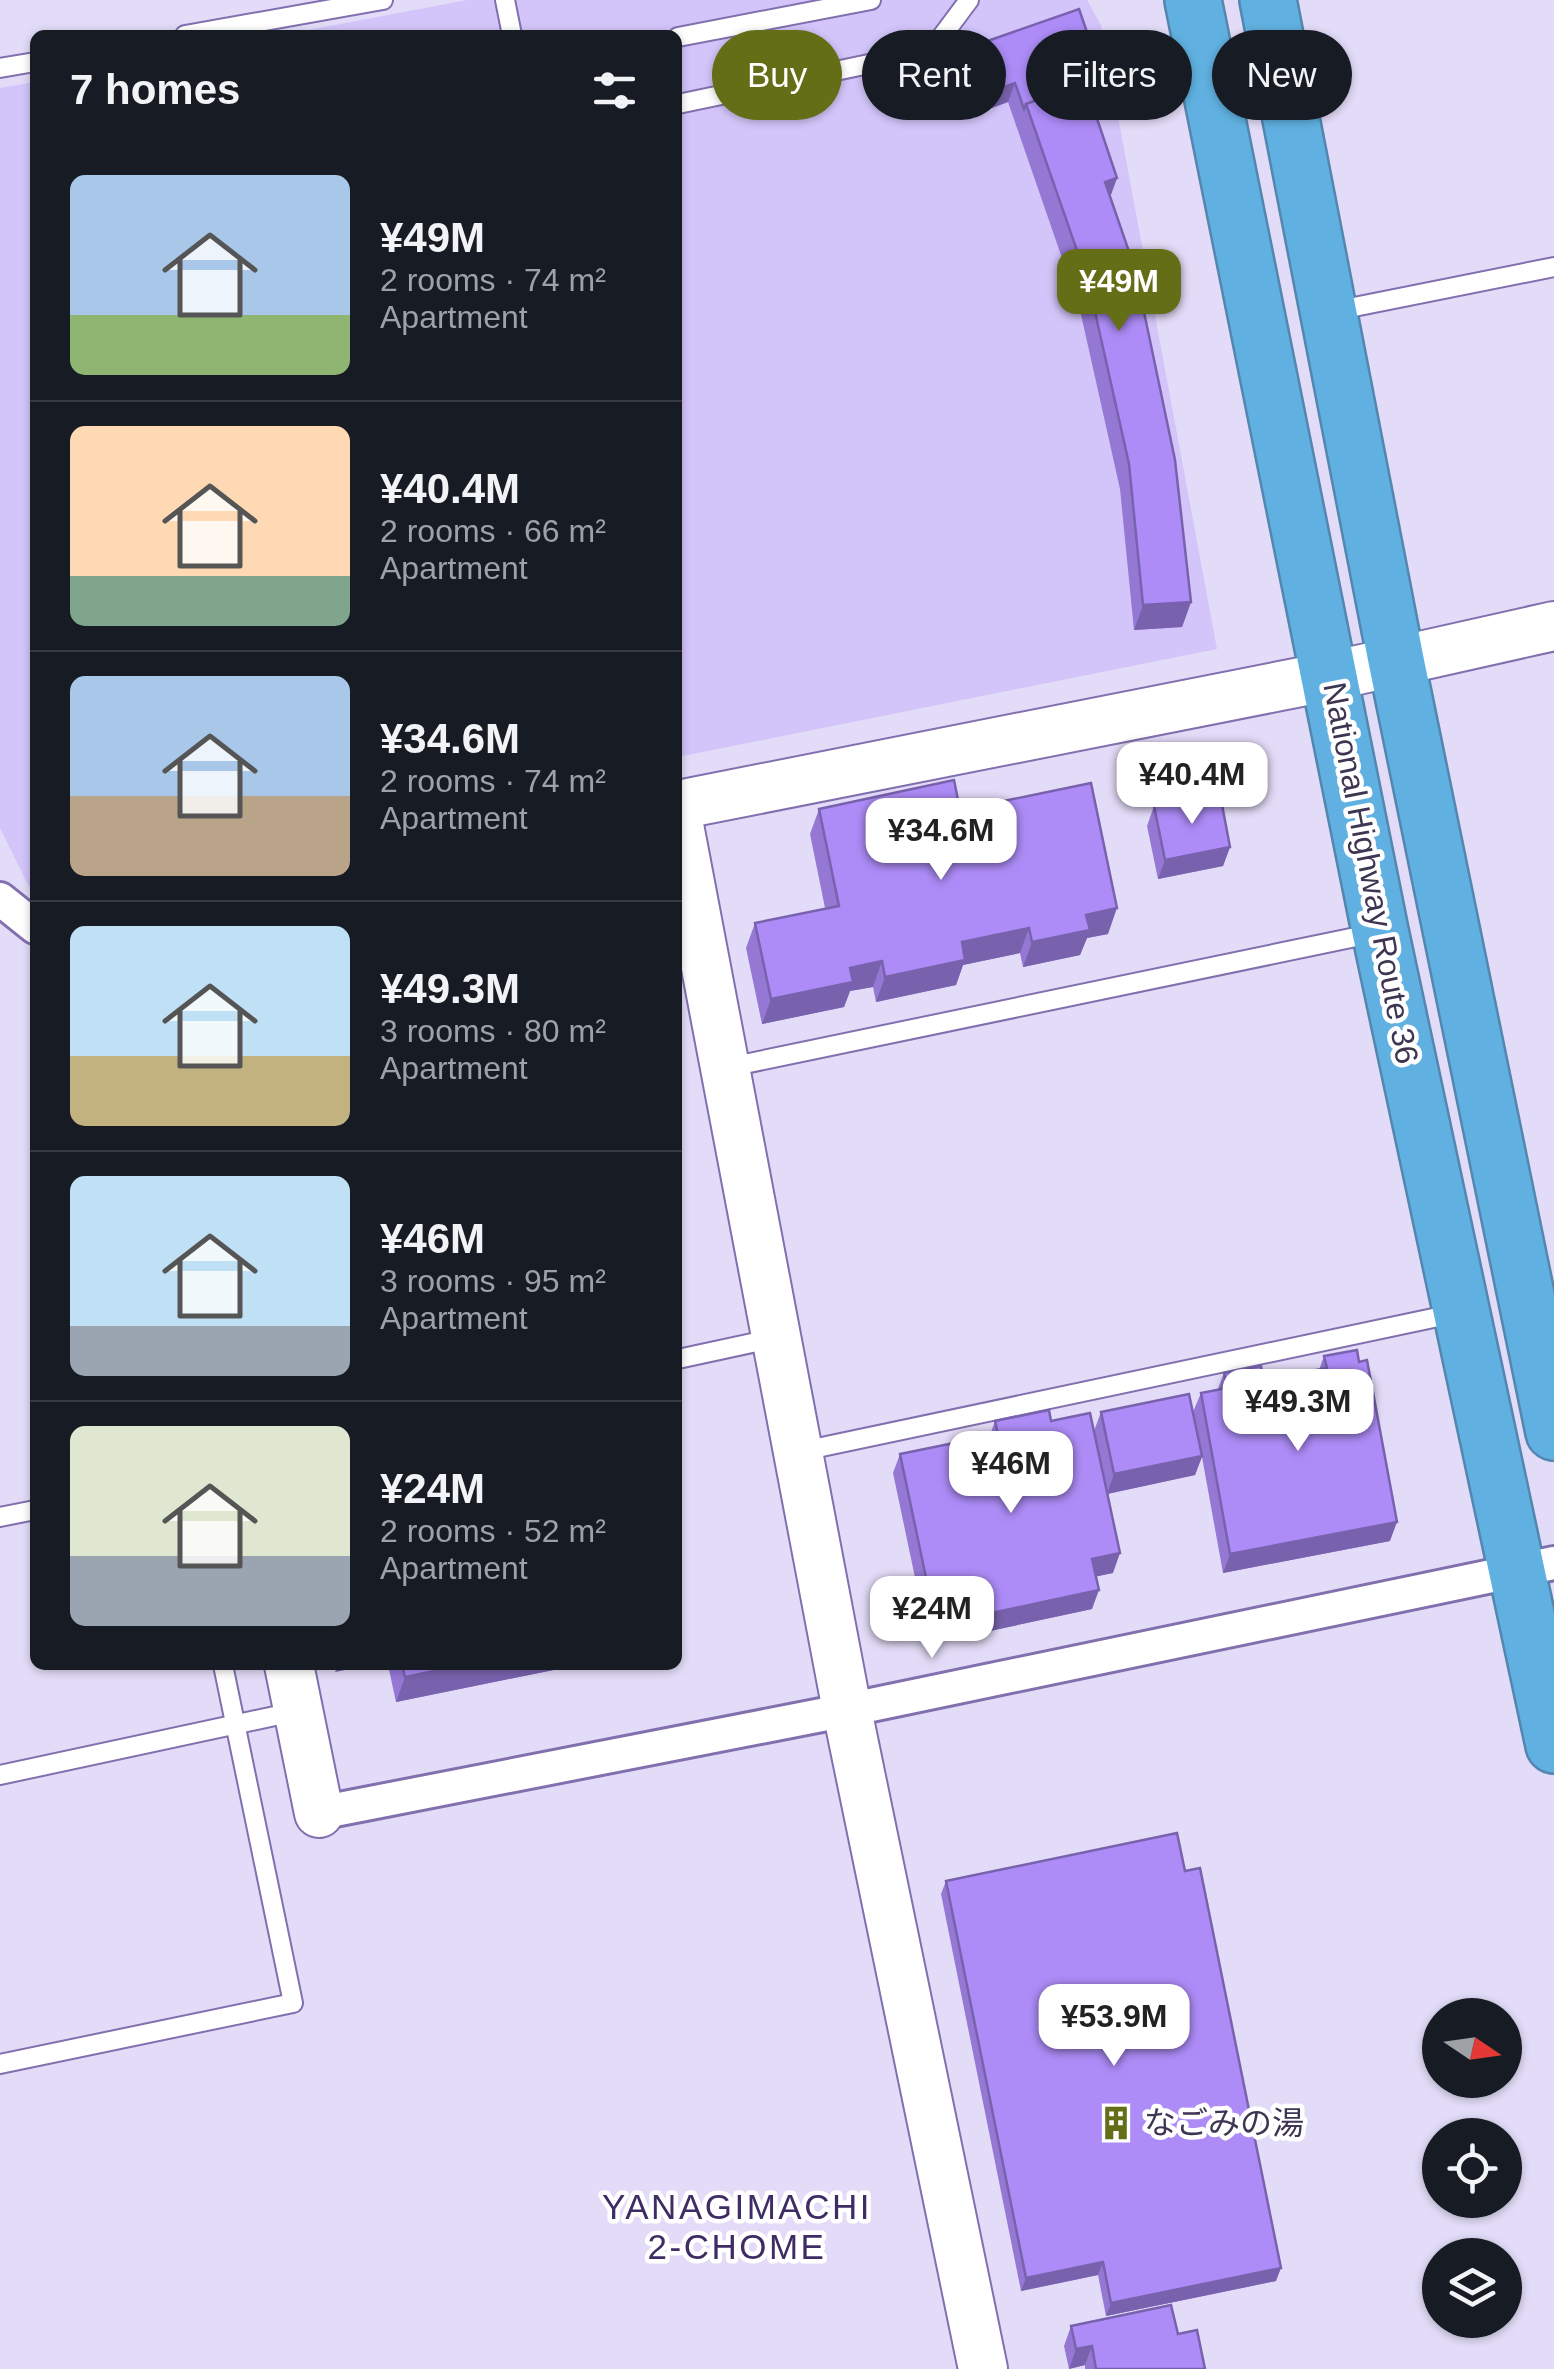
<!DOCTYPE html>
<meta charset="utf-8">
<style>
body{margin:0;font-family:Arial,"Noto Sans JP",sans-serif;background:#242831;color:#f1f3f6;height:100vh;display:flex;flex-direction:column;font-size:38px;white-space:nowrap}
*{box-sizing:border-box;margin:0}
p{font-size:32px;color:#9ea1a6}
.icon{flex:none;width:55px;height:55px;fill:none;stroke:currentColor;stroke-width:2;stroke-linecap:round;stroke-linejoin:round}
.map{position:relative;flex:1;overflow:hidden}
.sheet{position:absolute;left:30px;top:30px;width:652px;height:1640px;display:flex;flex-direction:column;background:#171b24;border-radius:15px;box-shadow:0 2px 8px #0004}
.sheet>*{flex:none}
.banner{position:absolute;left:712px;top:30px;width:690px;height:90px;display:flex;gap:20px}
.needle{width:65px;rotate:103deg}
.controls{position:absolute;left:1422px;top:1998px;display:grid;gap:20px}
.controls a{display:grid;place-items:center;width:100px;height:100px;border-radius:50%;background:#171b24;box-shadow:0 2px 8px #0004;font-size:50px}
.price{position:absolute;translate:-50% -85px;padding:0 22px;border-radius:20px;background:#fff;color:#222;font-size:32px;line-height:65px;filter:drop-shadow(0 2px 5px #0008)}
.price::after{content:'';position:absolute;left:50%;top:60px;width:30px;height:22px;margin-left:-15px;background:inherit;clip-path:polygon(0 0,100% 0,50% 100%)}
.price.active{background:#636e17;color:#fff}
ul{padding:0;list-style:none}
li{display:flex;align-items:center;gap:30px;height:250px;padding:0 40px}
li+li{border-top:2px solid #363941}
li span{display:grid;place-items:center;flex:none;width:280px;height:200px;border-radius:15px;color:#555}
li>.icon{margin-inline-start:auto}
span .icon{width:120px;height:120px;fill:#fffc;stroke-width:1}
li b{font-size:42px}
h2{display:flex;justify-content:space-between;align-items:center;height:120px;padding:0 40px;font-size:42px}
.tag{padding:0 35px;border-radius:45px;background:#171b24;box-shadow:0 2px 8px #0004;font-size:35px;line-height:90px}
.tag.active{background:#636e17;color:#fff}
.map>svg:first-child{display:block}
</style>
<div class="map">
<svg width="1554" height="2369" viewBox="0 0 1554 2369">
<rect width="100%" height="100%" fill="#e3dcf8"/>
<g fill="#d3c5fa">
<polygon points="467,0 1087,0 1101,25 1217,649 678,757 678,35 282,35"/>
<polygon points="35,82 35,886 29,887 0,828 0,88"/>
</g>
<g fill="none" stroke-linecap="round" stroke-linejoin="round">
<g stroke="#8270ae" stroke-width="22">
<g id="lane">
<polyline points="505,0 512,35"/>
<polyline points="185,35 383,0"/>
<polyline points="678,37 871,0"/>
<polyline points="0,68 35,62"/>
<polyline points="678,104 931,51 969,0"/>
<polyline points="1334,311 1554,267"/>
<polyline points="725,1068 1375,933"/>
<polyline points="678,1359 775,1338"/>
<polyline points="798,1452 1457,1313"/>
<polyline points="0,1517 35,1510"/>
<polyline points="0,1775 298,1711"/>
<polyline points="0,2064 293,2003 223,1665"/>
</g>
</g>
<g stroke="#8270ae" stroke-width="38">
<g id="street">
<polyline points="0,899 35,927"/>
<polyline points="319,1813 847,1710 1554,1563"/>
</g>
</g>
<g stroke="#8270ae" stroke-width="52">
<g id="secondary">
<polyline points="678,805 1331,676 1554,626"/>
<polyline points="678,820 847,1710 983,2369"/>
<polyline points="289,1665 319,1813"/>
</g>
</g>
<g stroke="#5486af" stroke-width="60">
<g id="highway">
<polyline points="1193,0 1380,931 1554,1745"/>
<polyline points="1268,0 1396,660 1554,1432"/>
</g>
</g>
<use href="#lane" stroke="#fff" stroke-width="18"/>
<use href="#street" stroke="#fff" stroke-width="32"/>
<use href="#secondary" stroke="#fff" stroke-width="48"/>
<use href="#highway" stroke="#60b1e1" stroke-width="55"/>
</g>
<g fill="#9578d4">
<polygon points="953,53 1091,83 1085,85 1117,178 1110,197 1191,602 1182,627 1134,630 1120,489 1080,310 1008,102 962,119 946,72"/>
<polygon points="1154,806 1230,847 1223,866 1158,879 1147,826"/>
<polygon points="819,809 960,810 1108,934 1087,938 1080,955 1023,967 1020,953 963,965 956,985 876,1002 873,987 850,991 844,1007 762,1024 746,948 755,923 825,908 810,834"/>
<polygon points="1324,1356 1390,1541 1223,1573 1202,1457 1195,1475 1107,1494 1113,1573 1096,1576 1092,1609 929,1644 893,1473 900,1454 990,1435 995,1421 1051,1421 1094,1431 1101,1412 1193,1412 1201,1393 1218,1389 1224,1373 1263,1380 1319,1370"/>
<polygon points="388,1665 578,1665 396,1702"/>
<polygon points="946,1881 1276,2281 1106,2316 1098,2275 1021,2291 941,1894"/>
<polygon points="1071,2326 1178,2334 1205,2369 1085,2369 1085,2365 1069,2369 1064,2346"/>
</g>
<g fill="#7962ad">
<polygon points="1098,64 1091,83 1069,91 1076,71"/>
<polygon points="1015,83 1008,102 962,119 969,99"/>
<polygon points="1117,178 1108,203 1105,182"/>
<polygon points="1191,602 1182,627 1134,630 1143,605"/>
<polygon points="1230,847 1223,866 1158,879 1165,860"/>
<polygon points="1117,908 1108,934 1087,938 1080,955 1023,967 1032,942 1086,915"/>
<polygon points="1029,928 1020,953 963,965 956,985 876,1002 885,977 962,942"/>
<polygon points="882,961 873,987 850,991 844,1007 762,1024 771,999 850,968"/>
<polygon points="1202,1456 1195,1475 1107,1494 1114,1474"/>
<polygon points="1397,1522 1390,1541 1223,1573 1230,1554"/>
<polygon points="1120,1553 1113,1573 1085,1579 1092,1559"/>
<polygon points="1099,1590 1092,1609 929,1644 936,1625"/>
<polygon points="338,1665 371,1665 335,1672"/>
<polygon points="463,1665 578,1665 396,1702 405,1677"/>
<polygon points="1103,2262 1098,2275 1021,2291 1026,2278"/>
<polygon points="1281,2268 1276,2281 1106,2316 1111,2303"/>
<polygon points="1092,2346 1085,2365 1069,2369 1076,2349"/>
</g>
<g fill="#ad8cf7" stroke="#7962ad" stroke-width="2.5">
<polygon points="1079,9 1098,64 1076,71 1081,85 1026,104 1024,109 1015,83 969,99 953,53"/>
<polygon points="1085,83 1117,178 1105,182 1135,269 1175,460 1191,602 1143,605 1129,464 1089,285 1026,104"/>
<polygon points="954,780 960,810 1091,783 1117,908 1086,915 1090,930 1032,942 1029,928 962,942 965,960 885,977 882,961 850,968 853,982 771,999 755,923 839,906 819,809"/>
<polygon points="1220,794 1230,847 1165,860 1154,806"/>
<polygon points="1357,1350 1359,1362 1367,1360 1397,1522 1230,1554 1201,1393 1227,1388 1224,1373 1261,1366 1263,1380 1327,1368 1324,1356"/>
<polygon points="1189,1394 1202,1456 1114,1474 1101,1412"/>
<polygon points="1049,1410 1051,1421 1090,1413 1120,1553 1092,1559 1099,1590 936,1625 900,1454 998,1434 995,1421"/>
<polygon points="402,1665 463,1665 405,1677"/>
<polygon points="1177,1833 1185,1871 1200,1868 1281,2268 1111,2303 1103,2262 1026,2278 946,1881"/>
<polygon points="1171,2305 1178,2334 1197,2330 1205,2369 1096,2369 1092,2346 1076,2349 1071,2326"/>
</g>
<defs>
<g id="building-bare" transform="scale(2.7)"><path d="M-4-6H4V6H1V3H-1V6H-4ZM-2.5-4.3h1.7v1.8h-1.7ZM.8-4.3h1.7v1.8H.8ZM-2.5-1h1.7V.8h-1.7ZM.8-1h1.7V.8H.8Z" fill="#636e17" stroke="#fff" stroke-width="2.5" paint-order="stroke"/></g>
</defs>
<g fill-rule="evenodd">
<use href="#building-bare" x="1116" y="2123"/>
</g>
<g text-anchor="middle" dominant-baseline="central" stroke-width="9" stroke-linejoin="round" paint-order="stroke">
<g font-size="32" fill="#3d3551" stroke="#fff">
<text transform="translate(1371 873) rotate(79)">National Highway Route 36</text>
</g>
<g font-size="32" fill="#3d3551" stroke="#fff" text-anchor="start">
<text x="1144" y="2123">なごみの湯</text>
</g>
<g font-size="35" letter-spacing="2.5" fill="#3f2c64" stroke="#fff">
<text x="737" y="2206">YANAGIMACHI<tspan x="737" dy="40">2-CHOME</tspan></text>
</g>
</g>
</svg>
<div class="controls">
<a><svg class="needle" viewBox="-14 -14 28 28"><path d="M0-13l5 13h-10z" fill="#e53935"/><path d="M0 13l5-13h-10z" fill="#9ea1a6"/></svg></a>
<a><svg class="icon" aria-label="locate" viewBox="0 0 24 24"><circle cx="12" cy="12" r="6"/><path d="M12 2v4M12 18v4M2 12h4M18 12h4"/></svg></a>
<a><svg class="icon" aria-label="layers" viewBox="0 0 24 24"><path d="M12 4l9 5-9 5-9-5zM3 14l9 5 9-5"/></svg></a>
</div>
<b class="price active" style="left:1119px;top:334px">¥49M</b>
<b class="price" style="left:1192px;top:827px">¥40.4M</b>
<b class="price" style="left:941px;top:883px">¥34.6M</b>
<b class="price" style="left:1298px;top:1454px">¥49.3M</b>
<b class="price" style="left:1011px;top:1516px">¥46M</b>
<b class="price" style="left:932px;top:1661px">¥24M</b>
<b class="price" style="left:1114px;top:2069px">¥53.9M</b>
<div class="banner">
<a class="tag active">Buy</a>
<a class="tag">Rent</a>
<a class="tag">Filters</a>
<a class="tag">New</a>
</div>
<section class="sheet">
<h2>7 homes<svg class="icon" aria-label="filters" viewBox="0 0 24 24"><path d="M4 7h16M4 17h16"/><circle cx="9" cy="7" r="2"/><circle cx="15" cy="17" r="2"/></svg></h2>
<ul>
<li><span style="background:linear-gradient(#a9c7e8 70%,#8fb573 0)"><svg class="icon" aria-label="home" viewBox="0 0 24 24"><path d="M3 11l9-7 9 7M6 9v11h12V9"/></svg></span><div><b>¥49M</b><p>2 rooms · 74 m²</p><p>Apartment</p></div></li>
<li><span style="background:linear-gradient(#ffd9b3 75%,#7fa58c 0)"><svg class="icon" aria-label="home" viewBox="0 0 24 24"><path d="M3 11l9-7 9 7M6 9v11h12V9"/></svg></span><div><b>¥40.4M</b><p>2 rooms · 66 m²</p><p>Apartment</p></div></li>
<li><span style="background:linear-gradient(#a9c7e8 60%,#b9a48a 0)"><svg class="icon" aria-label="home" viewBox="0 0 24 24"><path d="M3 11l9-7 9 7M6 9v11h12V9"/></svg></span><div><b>¥34.6M</b><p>2 rooms · 74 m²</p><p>Apartment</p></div></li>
<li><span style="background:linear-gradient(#bfe0f5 65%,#c2b280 0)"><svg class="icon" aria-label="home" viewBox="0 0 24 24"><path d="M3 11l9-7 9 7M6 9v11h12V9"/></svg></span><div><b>¥49.3M</b><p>3 rooms · 80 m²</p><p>Apartment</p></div></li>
<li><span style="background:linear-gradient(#bfe0f5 75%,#9aa5b1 0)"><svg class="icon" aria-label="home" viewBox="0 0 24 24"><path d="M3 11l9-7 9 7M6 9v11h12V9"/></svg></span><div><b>¥46M</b><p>3 rooms · 95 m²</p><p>Apartment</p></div></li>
<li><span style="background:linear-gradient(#dfe7d0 65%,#9aa5b1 0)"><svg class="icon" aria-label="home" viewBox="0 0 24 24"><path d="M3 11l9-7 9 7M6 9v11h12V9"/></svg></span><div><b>¥24M</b><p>2 rooms · 52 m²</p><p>Apartment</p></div></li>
</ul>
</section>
</div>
